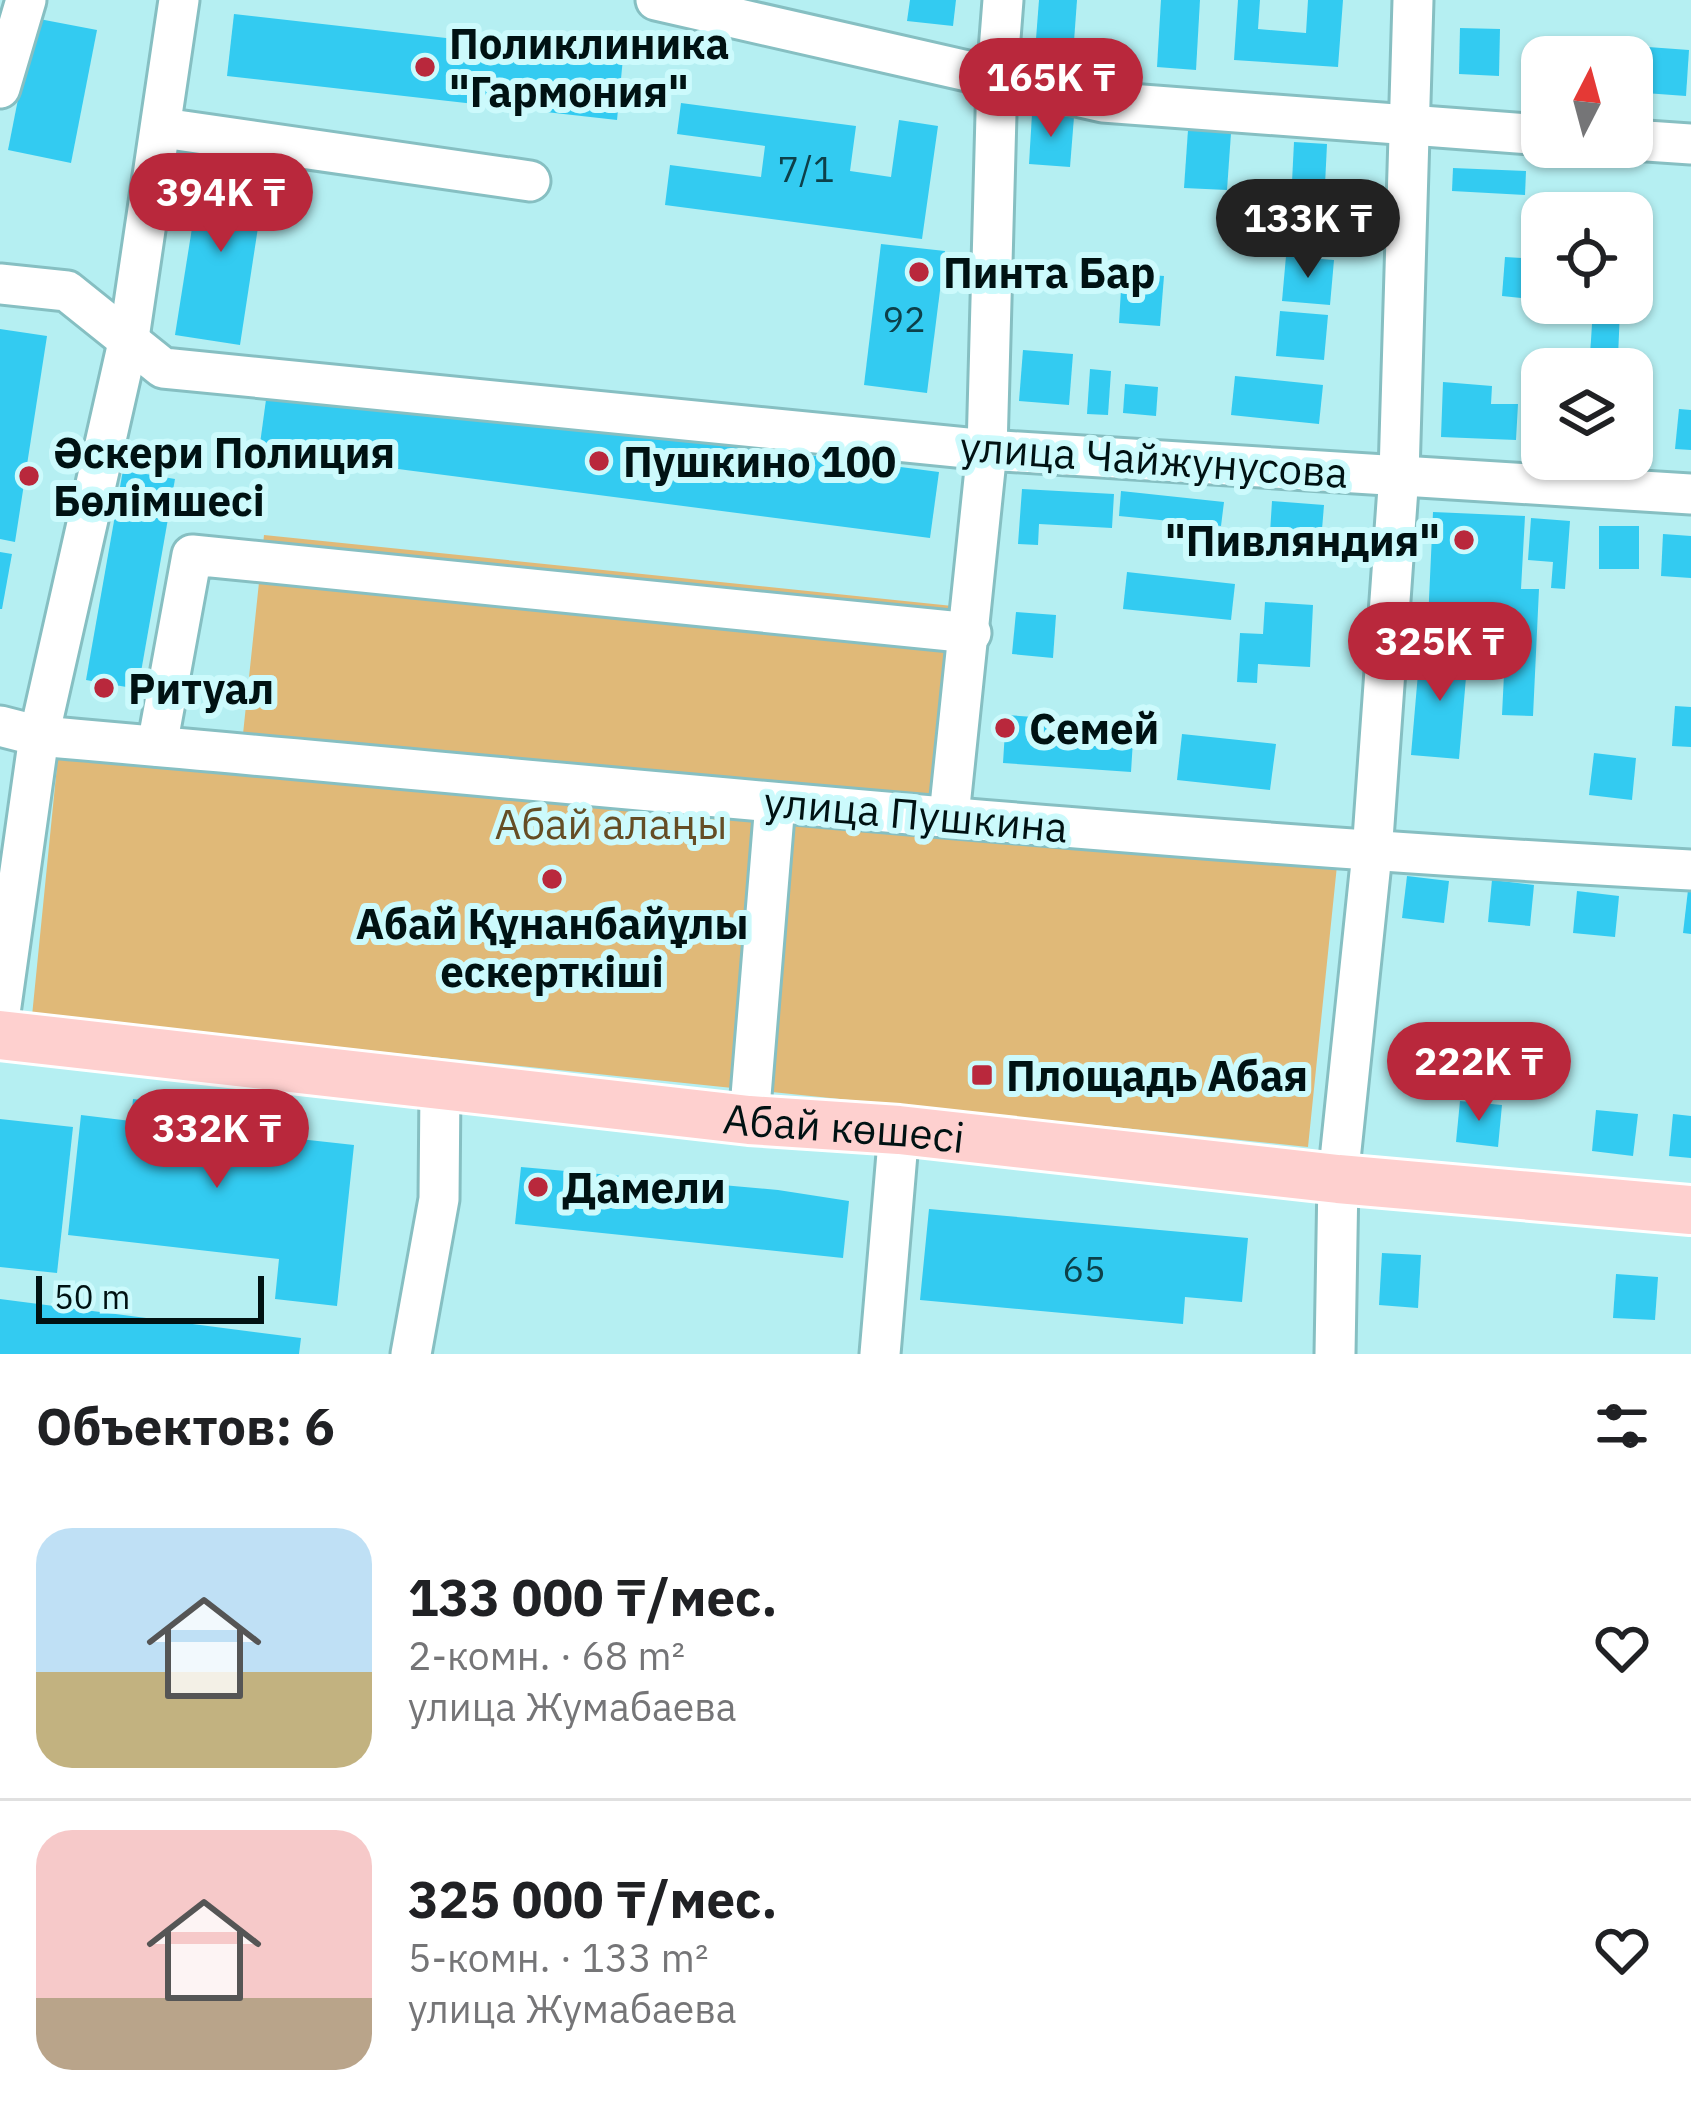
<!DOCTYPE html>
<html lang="ru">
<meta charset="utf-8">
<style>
body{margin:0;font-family:"IBM Plex Sans",sans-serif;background:#f2f2f2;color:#202124;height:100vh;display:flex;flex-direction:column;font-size:45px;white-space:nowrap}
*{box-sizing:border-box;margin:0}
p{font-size:39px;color:#757577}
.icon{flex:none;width:66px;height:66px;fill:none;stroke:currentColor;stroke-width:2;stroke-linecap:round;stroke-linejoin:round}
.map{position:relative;height:1354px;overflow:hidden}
.details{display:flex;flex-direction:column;background:#fff;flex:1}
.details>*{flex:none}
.needle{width:78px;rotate:6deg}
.buttons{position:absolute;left:1521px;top:36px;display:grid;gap:24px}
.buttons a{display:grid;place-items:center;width:132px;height:132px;border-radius:24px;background:#fff;box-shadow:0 3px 9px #0004;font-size:60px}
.scale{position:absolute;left:36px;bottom:30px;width:228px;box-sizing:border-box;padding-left:12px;border:6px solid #001213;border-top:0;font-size:33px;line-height:42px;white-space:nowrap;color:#001213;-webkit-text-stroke:9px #ccfafc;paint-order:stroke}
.price{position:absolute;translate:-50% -102px;padding:0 27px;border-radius:42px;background:#b9283c;color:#fff;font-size:39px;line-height:78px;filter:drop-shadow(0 3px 6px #0008)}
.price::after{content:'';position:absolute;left:50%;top:72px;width:36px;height:27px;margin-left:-18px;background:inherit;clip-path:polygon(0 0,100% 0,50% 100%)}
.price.active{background:#222;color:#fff}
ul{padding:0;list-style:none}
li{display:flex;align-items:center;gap:36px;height:300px;padding:0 36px}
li+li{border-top:3px solid #e0e0e0}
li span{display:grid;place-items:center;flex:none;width:336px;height:240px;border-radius:36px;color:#555}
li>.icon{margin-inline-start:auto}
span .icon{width:144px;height:144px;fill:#fffc;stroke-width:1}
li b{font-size:51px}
h2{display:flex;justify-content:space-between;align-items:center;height:144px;padding:0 36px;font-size:51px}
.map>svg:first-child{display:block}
</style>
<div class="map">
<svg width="1691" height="1354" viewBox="0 0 1691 1354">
<rect width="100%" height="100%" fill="#b5eff2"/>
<polygon fill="#e0b978" points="264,535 972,608 952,806 1339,846 1308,1147 32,1016 62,716 243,734"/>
<g fill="#33cbf1">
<polygon points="910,0 956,0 953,26 907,21"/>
<polygon points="1039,0 1077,0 1073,55 1035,52"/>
<polygon points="1161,0 1200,0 1196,70 1157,67"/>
<polygon points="1238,0 1260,0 1258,29 1306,33 1308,0 1343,0 1338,67 1234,60"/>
<polygon points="234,14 623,58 617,120 227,76"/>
<polygon points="34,18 97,30 71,163 8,150"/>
<polygon points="1460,28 1500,29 1499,76 1459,74"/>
<polygon points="1537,45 1577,46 1577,57 1542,57 1542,92 1535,91"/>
<polygon points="1648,47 1689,50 1686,96 1645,93"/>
<polygon points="681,103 856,126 850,171 891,177 899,120 938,126 922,239 665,205 670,165 761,177 765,146 677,134"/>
<polygon points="1032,114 1074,117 1070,167 1029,164"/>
<polygon points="1188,130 1231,133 1227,190 1184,188"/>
<polygon points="1294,142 1327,144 1325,185 1292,182"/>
<polygon points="202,165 266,175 240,345 175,335"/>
<polygon points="1453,168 1526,171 1525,195 1452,191"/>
<polygon points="881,244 945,251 927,393 864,385"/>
<polygon points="1286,256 1334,260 1330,305 1282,301"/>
<polygon points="1505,257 1542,259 1542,300 1502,296"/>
<polygon points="1122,273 1164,276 1160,326 1119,323"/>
<polygon points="1593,309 1620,310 1618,357 1590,355"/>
<polygon points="1280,311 1328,315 1324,360 1276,356"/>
<polygon points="0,329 47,336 15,542 0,539"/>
<polygon points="1023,350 1073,354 1069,405 1019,401"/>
<polygon points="1090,369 1111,371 1108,415 1087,414"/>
<polygon points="1235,376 1323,385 1319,424 1231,415"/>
<polygon points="1443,382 1492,386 1491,404 1518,404 1516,440 1441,437"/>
<polygon points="1125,384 1158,387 1156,416 1123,413"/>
<polygon points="268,385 939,472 930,538 259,451"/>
<polygon points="1679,409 1691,410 1691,450 1675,449"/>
<polygon points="123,470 175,479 138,689 86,680"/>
<polygon points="1022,489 1114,494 1112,528 1039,524 1038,545 1018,544"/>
<polygon points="1121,491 1224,502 1221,526 1119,516"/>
<polygon points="1272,501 1324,505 1320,554 1269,550"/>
<polygon points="1433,512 1525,516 1521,589 1539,589 1533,716 1502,715 1504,674 1473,672 1474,646 1427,643"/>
<polygon points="1531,518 1570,521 1565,589 1551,588 1553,562 1528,560"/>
<rect x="1599" y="526" width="40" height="43"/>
<polygon points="1663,534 1691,536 1691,578 1661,576"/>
<polygon points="0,552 12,554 2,609 0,609"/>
<polygon points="1127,572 1235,584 1231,620 1123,609"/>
<polygon points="1265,602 1313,605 1310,667 1258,664 1257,683 1237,682 1240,633 1263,634"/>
<polygon points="1016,612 1056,615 1053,658 1012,654"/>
<polygon points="1420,650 1468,654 1459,759 1411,755"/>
<polygon points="1675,706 1691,707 1691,747 1672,746"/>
<polygon points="1006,715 1134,724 1131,772 1003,763"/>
<polygon points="1182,734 1276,744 1270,790 1177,780"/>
<polygon points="1594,753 1636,758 1632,800 1589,795"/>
<polygon points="1407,876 1449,881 1444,923 1402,918"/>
<polygon points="1492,880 1534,885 1530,926 1488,922"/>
<polygon points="1688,890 1691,890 1691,934 1683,933"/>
<polygon points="1577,891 1619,896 1615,937 1573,933"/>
<polygon points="133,1099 265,1113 263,1135 354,1145 337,1306 275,1299 279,1259 68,1235 81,1115 131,1121"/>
<polygon points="1460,1101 1502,1105 1498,1147 1456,1142"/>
<polygon points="1596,1110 1638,1114 1633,1156 1592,1151"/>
<polygon points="1673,1114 1691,1116 1691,1158 1669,1156"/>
<polygon points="0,1119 73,1127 57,1273 0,1267"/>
<polygon points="521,1167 778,1190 849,1201 843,1258 515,1224"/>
<polygon points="929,1209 1248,1238 1242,1302 1185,1297 1183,1324 920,1300"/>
<polygon points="1382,1253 1421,1255 1418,1308 1379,1305"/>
<polygon points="1616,1274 1658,1277 1655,1320 1613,1318"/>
<polygon points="0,1299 301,1338 299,1354 0,1354"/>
</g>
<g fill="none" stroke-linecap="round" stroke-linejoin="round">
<g stroke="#86bfc2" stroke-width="45">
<g id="minor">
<polyline points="656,0 1103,102 1542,135"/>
<polyline points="0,88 26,0"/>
<polyline points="163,128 530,181"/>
<polyline points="1632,140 1691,144"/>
<polyline points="0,284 67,291 163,368 987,450 1691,494"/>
<path d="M0 726 39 736C589 784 1139 841 1691 870"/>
<polyline points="157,746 192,555 971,633"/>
<polyline points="949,816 987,450 997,77 1003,0"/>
<polyline points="0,1013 39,736 129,338 179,0"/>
<polyline points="749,1120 775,803"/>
<polyline points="411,1354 439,1199 440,1087"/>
<polyline points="880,1354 899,1130"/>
<polyline points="1335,1354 1338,1179 1372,853 1399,474 1413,0"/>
</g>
</g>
<g stroke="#fff" stroke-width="54">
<g id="major">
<path id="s1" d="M0 1035 749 1120 899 1130 1338 1179 1691 1210"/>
</g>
</g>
<use href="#minor" stroke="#fff" stroke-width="39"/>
<use href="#major" stroke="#fed0cf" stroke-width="48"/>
</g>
<g fill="#b9283c" stroke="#ccfafc" stroke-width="4.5">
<circle cx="425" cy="67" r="12"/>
<circle cx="919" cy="272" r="12"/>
<circle cx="599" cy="461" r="12"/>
<circle cx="29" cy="476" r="12"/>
<circle cx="1464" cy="540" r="12"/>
<circle cx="104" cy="688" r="12"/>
<circle cx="1005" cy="728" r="12"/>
<circle cx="552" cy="879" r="12"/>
<rect x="970" y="1063" width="24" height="24" rx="6"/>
<circle cx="538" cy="1187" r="12"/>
</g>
<g text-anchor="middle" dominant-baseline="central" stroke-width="12" stroke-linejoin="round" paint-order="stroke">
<g font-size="36" fill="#0d404a">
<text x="806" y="168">7/1</text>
<text x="904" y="318">92</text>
<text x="1084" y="1268">65</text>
</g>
<g font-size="42" font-weight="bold" fill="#001213" stroke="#ccfafc" text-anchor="start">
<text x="449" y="43">Поликлиника<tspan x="449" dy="48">"Гармония"</tspan></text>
<text x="943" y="272">Пинта Бар</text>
<text x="53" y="452">Әскери Полиция<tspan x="53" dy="48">Бөлімшесі</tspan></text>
<text x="623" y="461">Пушкино 100</text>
<text x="1440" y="540" text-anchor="end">"Пивляндия"</text>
<text x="128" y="688">Ритуал</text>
<text x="1029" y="728">Семей</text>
<text x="552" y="923" text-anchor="middle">Абай Құнанбайұлы<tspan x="552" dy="48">ескерткіші</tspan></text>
<text x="1006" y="1075">Площадь Абая</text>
<text x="562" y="1187">Дамели</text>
</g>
<g font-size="42" fill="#001213" stroke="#ccfafc">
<text transform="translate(1154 459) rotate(4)">улица Чайжунусова</text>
<text transform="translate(916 814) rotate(5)">улица Пушкина</text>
<text stroke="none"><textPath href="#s1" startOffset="849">Абай көшесі</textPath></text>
</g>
<g font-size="42" fill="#654d25" stroke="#ccfafc">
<text x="611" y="823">Абай алаңы</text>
</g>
</g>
</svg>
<div class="buttons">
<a><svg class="needle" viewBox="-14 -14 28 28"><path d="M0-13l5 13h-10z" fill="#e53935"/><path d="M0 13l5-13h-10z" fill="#757577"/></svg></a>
<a><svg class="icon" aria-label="locate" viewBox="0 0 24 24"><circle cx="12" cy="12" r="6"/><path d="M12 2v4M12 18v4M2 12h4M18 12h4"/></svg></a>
<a><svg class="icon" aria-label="layers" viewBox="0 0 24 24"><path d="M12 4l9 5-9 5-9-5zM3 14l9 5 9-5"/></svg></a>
</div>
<div class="scale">50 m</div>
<b class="price" style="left:1051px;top:140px">165K ₸</b>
<b class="price" style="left:221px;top:255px">394K ₸</b>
<b class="price active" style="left:1308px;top:281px">133K ₸</b>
<b class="price" style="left:1440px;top:704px">325K ₸</b>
<b class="price" style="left:1479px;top:1124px">222K ₸</b>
<b class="price" style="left:217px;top:1191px">332K ₸</b>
</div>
<section class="details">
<h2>Объектов: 6<svg class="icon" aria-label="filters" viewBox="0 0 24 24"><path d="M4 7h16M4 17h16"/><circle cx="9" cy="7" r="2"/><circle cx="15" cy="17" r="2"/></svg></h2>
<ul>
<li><span style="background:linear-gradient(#bfe0f5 60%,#c2b280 0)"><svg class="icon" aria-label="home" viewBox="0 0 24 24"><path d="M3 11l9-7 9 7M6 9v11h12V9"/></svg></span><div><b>133 000 ₸/мес.</b><p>2-комн. · 68 m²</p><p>улица Жумабаева</p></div><svg class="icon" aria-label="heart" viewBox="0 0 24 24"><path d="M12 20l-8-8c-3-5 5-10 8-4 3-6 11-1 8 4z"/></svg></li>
<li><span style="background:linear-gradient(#f6c9c9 70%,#b9a48a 0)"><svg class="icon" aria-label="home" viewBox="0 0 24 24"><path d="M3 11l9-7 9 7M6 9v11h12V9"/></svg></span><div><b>325 000 ₸/мес.</b><p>5-комн. · 133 m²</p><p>улица Жумабаева</p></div><svg class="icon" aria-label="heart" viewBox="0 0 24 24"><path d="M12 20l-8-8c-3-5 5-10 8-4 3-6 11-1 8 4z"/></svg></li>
</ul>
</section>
